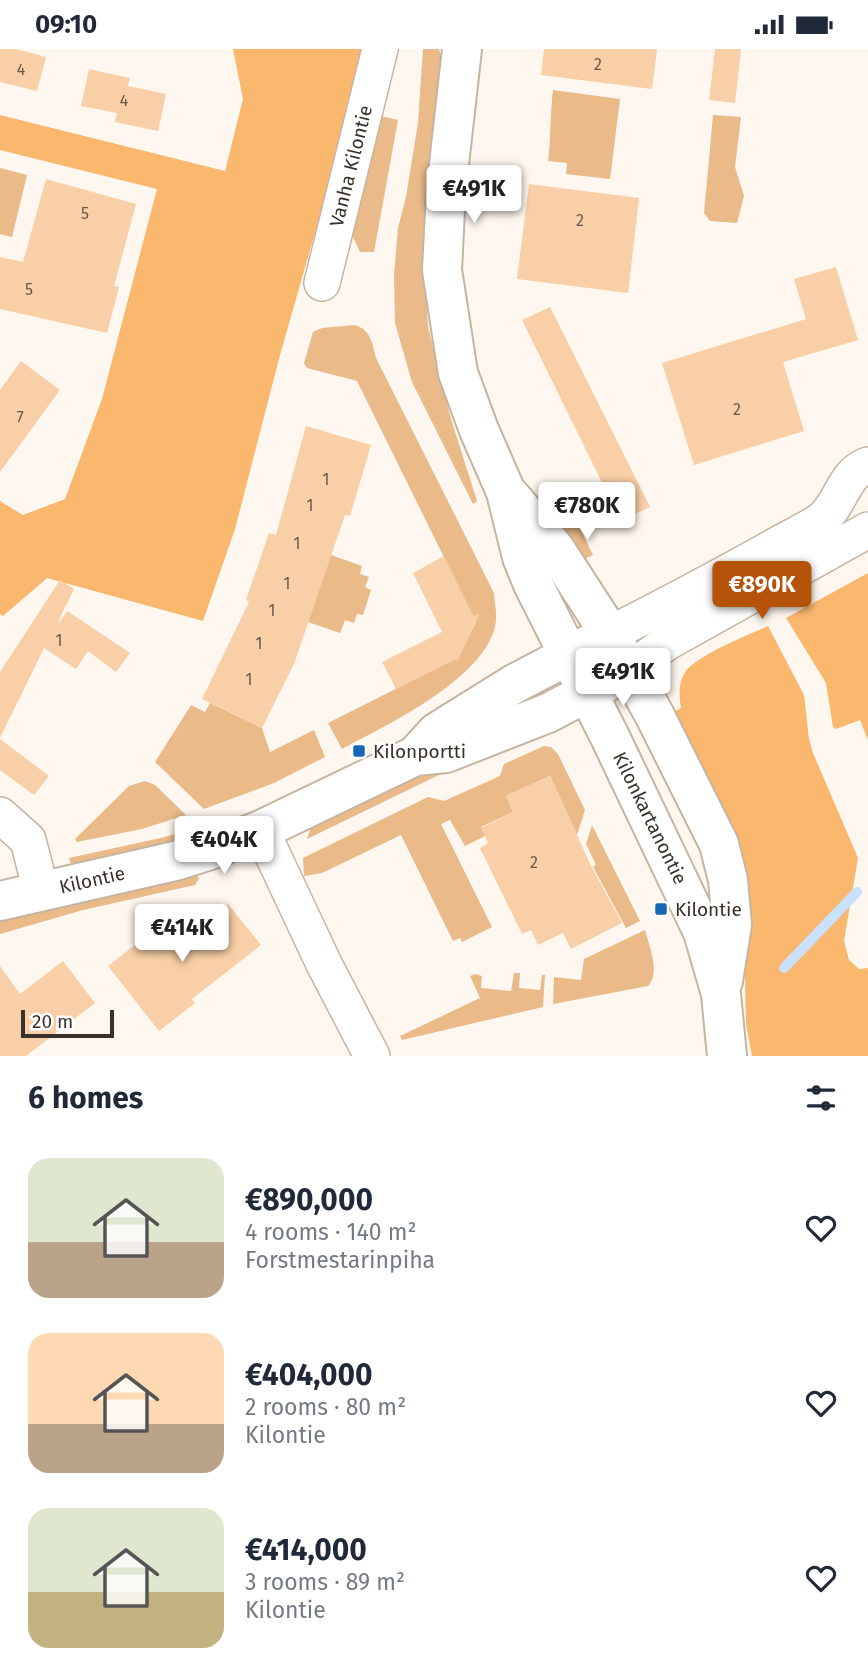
<!DOCTYPE html>
<meta charset="utf-8">
<style>
body{margin:0;font-family:"Fira Sans",sans-serif;background:#f6f6f7;color:#1f2937;height:100vh;display:flex;flex-direction:column;font-size:26px;white-space:nowrap}
*{box-sizing:border-box;margin:0}
p{font-size:23px;color:#747a83}
.icon{flex:none;width:38px;height:38px;fill:none;stroke:currentColor;stroke-width:2;stroke-linecap:round;stroke-linejoin:round}
.map{position:relative;height:1007px;overflow:hidden}
.drawer{display:flex;flex-direction:column;background:#fff;flex:1}
.drawer>*{flex:none}
.scale{position:absolute;left:21px;bottom:18px;width:93px;box-sizing:border-box;padding-left:7px;border:4px solid #38312a;border-top:0;font-size:19px;line-height:24px;white-space:nowrap;color:#38312a;-webkit-text-stroke:5px #fff;paint-order:stroke}
.price{position:absolute;translate:-50% -60px;padding:0 16px;border-radius:7px;background:#fff;color:#222;font-size:23px;line-height:46px;filter:drop-shadow(0 2px 4px #0008)}
.price::after{content:'';position:absolute;left:50%;top:42px;width:21px;height:16px;margin-left:-10px;background:inherit;clip-path:polygon(0 0,100% 0,50% 100%)}
.price.active{background:#b45309;color:#fff}
ul{padding:0;list-style:none}
li{display:flex;align-items:center;gap:21px;height:175px;padding:0 28px}
li span{display:grid;place-items:center;flex:none;width:196px;height:140px;border-radius:21px;color:#555}
li>.icon{margin-inline-start:auto}
span .icon{width:84px;height:84px;fill:#fffc;stroke-width:1}
li b{font-size:30px}
h2{display:flex;justify-content:space-between;align-items:center;height:84px;padding:0 28px;font-size:30px}
.status{display:flex;justify-content:space-between;align-items:center;height:49px;padding:0 35px;background:#fff;direction:ltr}
.status svg{height:19px;fill:currentColor}
.map>svg:first-child{display:block}
</style>
<div class="status"><b>09:10</b><svg viewBox="0 0 49 12"><path d="M0 12V9h3v3zM5 12V6h3v6zM10 12V3h3v9zM15 12V0h3v12zM26 1h20v11H26zM47 4h2v5h-2z"/></svg></div>
<div class="map">
<svg width="868" height="1007" viewBox="0 0 868 1007">
<rect width="100%" height="100%" fill="#fef7ef"/>
<g fill="#eaba89">
<polygon points="423,0 439,0 440,3 440,51 423,195 428,278 451,370 477,452 473,455 412,333 395,274 394,226 398,179 406,148 418,74"/>
<path d="M553 41 620 50 610 130 566 125 567 114 548 112C551 88 550 65 553 41Z"/>
<polygon points="377,66 398,71 374,203 360,203 351,184"/>
<polygon points="713,66 741,68 735,118 744,147 737,174 710,172 704,164"/>
<polygon points="0,119 27,126 12,188 0,185"/>
<path d="M354 276C371 280 372 294 376 309L494 544C494 552 497 562 496 571 491 627 387 676 342 700L328 674 459 608 476 573 357 332 307 319 304 314 313 283 322 279Z"/>
<polygon points="569,457 593,506 581,512 557,462"/>
<polygon points="331,506 362,517 360,525 369,528 365,538 371,541 363,566 357,565 354,574 345,571 340,584 308,573"/>
<polygon points="210,654 262,679 270,703 314,681 325,708 274,734 204,760 155,713 191,656 205,663"/>
<polygon points="544,697 551,698 558,705 585,761 577,786 550,727 506,747 513,763 481,778 485,787 465,797 450,771 441,775 492,878 462,893 460,889 453,892 401,786 322,824 304,827 303,809 428,748 444,752 500,727 504,715"/>
<polygon points="443,724 307,790 311,778 398,730"/>
<polygon points="145,732 155,736 186,766 142,780 77,793 75,790 129,737"/>
<polygon points="592,776 640,872 626,879 593,818 596,816 586,795"/>
<polygon points="188,781 193,783 194,788 72,818 69,809 165,788"/>
<polygon points="195,823 199,830 195,836 83,861 0,885 0,868"/>
<path d="M645 881C649 897 661 924 648 937L553 955 554 928 581 931 584 910Z"/>
<polygon points="514,924 520,924 519,939 540,941 542,926 545,926 543,958 402,991 400,987 480,949 470,927 475,925 482,927 481,939 511,942"/>
</g>
<g fill="#fab76e">
<polygon points="233,0 365,0 362,19 280,306 235,480 203,572 47,529 3,567 0,565 0,452 23,466 65,450 102,350 157,140 0,101 0,66 225,122 243,50"/>
<polygon points="868,524 868,691 860,671 836,680 833,678 826,634 786,569"/>
<path d="M768 577 804 646 809 690 813 704 858 809 844 892 849 911 859 920 868 919V1007H752L746 975 743 834 669 665 681 659C679 647 678 633 686 622 698 606 748 586 768 577Z"/>
</g>
<g fill="none" stroke-linecap="round" stroke-linejoin="round">
<polyline stroke="#c9e1fe" stroke-width="10" points="784,919 857,843"/>
</g>
<g fill="#f8cfa6">
<polygon points="0,0 16,0 46,8 37,42 0,33"/>
<polygon points="544,0 657,0 652,40 541,26"/>
<polygon points="715,0 741,0 735,54 709,51"/>
<polygon points="89,20 130,29 128,37 166,45 158,82 115,73 117,64 81,57"/>
<polygon points="46,130 136,155 114,237 119,238 107,284 0,260 0,208 23,213"/>
<polygon points="529,135 639,149 628,244 517,230"/>
<polygon points="836,218 858,291 783,313 804,382 694,416 662,314 806,270 794,230"/>
<polygon points="550,258 650,458 621,472 522,271"/>
<polygon points="21,312 60,341 0,423 0,341"/>
<polygon points="306,377 371,396 350,467 345,466 294,615 262,679 202,650 249,553 246,551 269,484 276,486"/>
<polygon points="444,507 473,567 480,564 457,613 456,610 396,640 382,613 442,583 413,524"/>
<polygon points="60,531 74,540 58,573 59,574 67,562 130,604 116,623 88,602 76,620 44,599 0,689 0,623"/>
<polygon points="0,690 49,727 34,746 0,721"/>
<polygon points="550,727 592,819 622,874 571,900 563,884 538,896 531,881 522,885 480,799 488,794 481,779 513,763 506,747"/>
<polygon points="228,855 261,896 192,950 195,954 159,982 108,917 171,868 187,887"/>
<polygon points="63,912 95,954 26,1007 0,1007 0,917 20,945"/>
</g>
<g fill="none" stroke-linecap="round" stroke-linejoin="round">
<g stroke="#c6b4a2" stroke-width="38">
<g id="minor">
<polyline points="322,234 380,0"/>
<path d="M610 585C663 558 716 530 768 501 785 491 803 483 820 472 841 457 843 424 868 416"/>
<polyline points="630,621 666,594 868,481"/>
<polyline points="0,766 28,791 41,842"/>
<polyline points="261,781 324,915 372,1007"/>
</g>
</g>
<g stroke="#c6b4a2" stroke-width="42">
<g id="tertiary">
<polyline points="462,0 446,142 442,221 458,324 479,381 506,443 522,508 533,535 610,688 703,883 721,945 727,1007"/>
<polyline points="511,448 555,500 610,585 655,667 719,795 728,831 732,876 723,932"/>
<polyline points="416,706 437,683 514,635 592,594"/>
<polyline points="0,852 175,812 210,801 261,781 415,707 446,704 548,664 630,621"/>
</g>
</g>
<use href="#minor" stroke="#fff" stroke-width="35"/>
<use href="#tertiary" stroke="#fff" stroke-width="38"/>
</g>
<g fill="#1767b6" stroke="#fff" stroke-width="2.5">
<rect x="352" y="695" width="14" height="14" rx="3.5"/>
<rect x="654" y="853" width="14" height="14" rx="3.5"/>
</g>
<g text-anchor="middle" dominant-baseline="central" stroke-width="5" stroke-linejoin="round" paint-order="stroke">
<g font-size="16" fill="#685849">
<text x="598" y="15">2</text>
<text x="21" y="20">4</text>
<text x="124" y="51">4</text>
<text x="85" y="164">5</text>
<text x="580" y="171">2</text>
<text x="29" y="240">5</text>
<text x="737" y="360">2</text>
<text x="20" y="368">7</text>
<text x="326" y="430">1</text>
<text x="310" y="456">1</text>
<text x="297" y="494">1</text>
<text x="287" y="534">1</text>
<text x="272" y="561">1</text>
<text x="59" y="591">1</text>
<text x="259" y="594">1</text>
<text x="249" y="630">1</text>
<text x="534" y="813">2</text>
</g>
<g font-size="19" fill="#38312a" stroke="#fff">
<text transform="translate(351 117) rotate(-76)">Vanha Kilontie</text>
<text transform="translate(650 769) rotate(64)">Kilonkartanontie</text>
<text transform="translate(92 831) rotate(-13)">Kilontie</text>
</g>
<g font-size="19" fill="#38312a" stroke="#fff" text-anchor="start">
<text x="373" y="702">Kilonportti</text>
<text x="675" y="860">Kilontie</text>
</g>
</g>
</svg>
<div class="scale">20 m</div>
<b class="price" style="left:474px;top:176px">€491K</b>
<b class="price" style="left:587px;top:493px">€780K</b>
<b class="price active" style="left:762px;top:572px">€890K</b>
<b class="price" style="left:623px;top:659px">€491K</b>
<b class="price" style="left:224px;top:827px">€404K</b>
<b class="price" style="left:182px;top:915px">€414K</b>
</div>
<section class="drawer">
<h2>6 homes<svg class="icon" aria-label="filters" viewBox="0 0 24 24"><path d="M4 7h16M4 17h16"/><circle cx="9" cy="7" r="2"/><circle cx="15" cy="17" r="2"/></svg></h2>
<ul>
<li><span style="background:linear-gradient(#dfe7d0 60%,#b9a48a 0)"><svg class="icon" aria-label="home" viewBox="0 0 24 24"><path d="M3 11l9-7 9 7M6 9v11h12V9"/></svg></span><div><b>€890,000</b><p>4 rooms · 140 m²</p><p>Forstmestarinpiha</p></div><svg class="icon" aria-label="heart" viewBox="0 0 24 24"><path d="M12 20l-8-8c-3-5 5-10 8-4 3-6 11-1 8 4z"/></svg></li>
<li><span style="background:linear-gradient(#ffd9b3 65%,#b9a48a 0)"><svg class="icon" aria-label="home" viewBox="0 0 24 24"><path d="M3 11l9-7 9 7M6 9v11h12V9"/></svg></span><div><b>€404,000</b><p>2 rooms · 80 m²</p><p>Kilontie</p></div><svg class="icon" aria-label="heart" viewBox="0 0 24 24"><path d="M12 20l-8-8c-3-5 5-10 8-4 3-6 11-1 8 4z"/></svg></li>
<li><span style="background:linear-gradient(#dfe7d0 60%,#c2b280 0)"><svg class="icon" aria-label="home" viewBox="0 0 24 24"><path d="M3 11l9-7 9 7M6 9v11h12V9"/></svg></span><div><b>€414,000</b><p>3 rooms · 89 m²</p><p>Kilontie</p></div><svg class="icon" aria-label="heart" viewBox="0 0 24 24"><path d="M12 20l-8-8c-3-5 5-10 8-4 3-6 11-1 8 4z"/></svg></li>
</ul>
</section>
